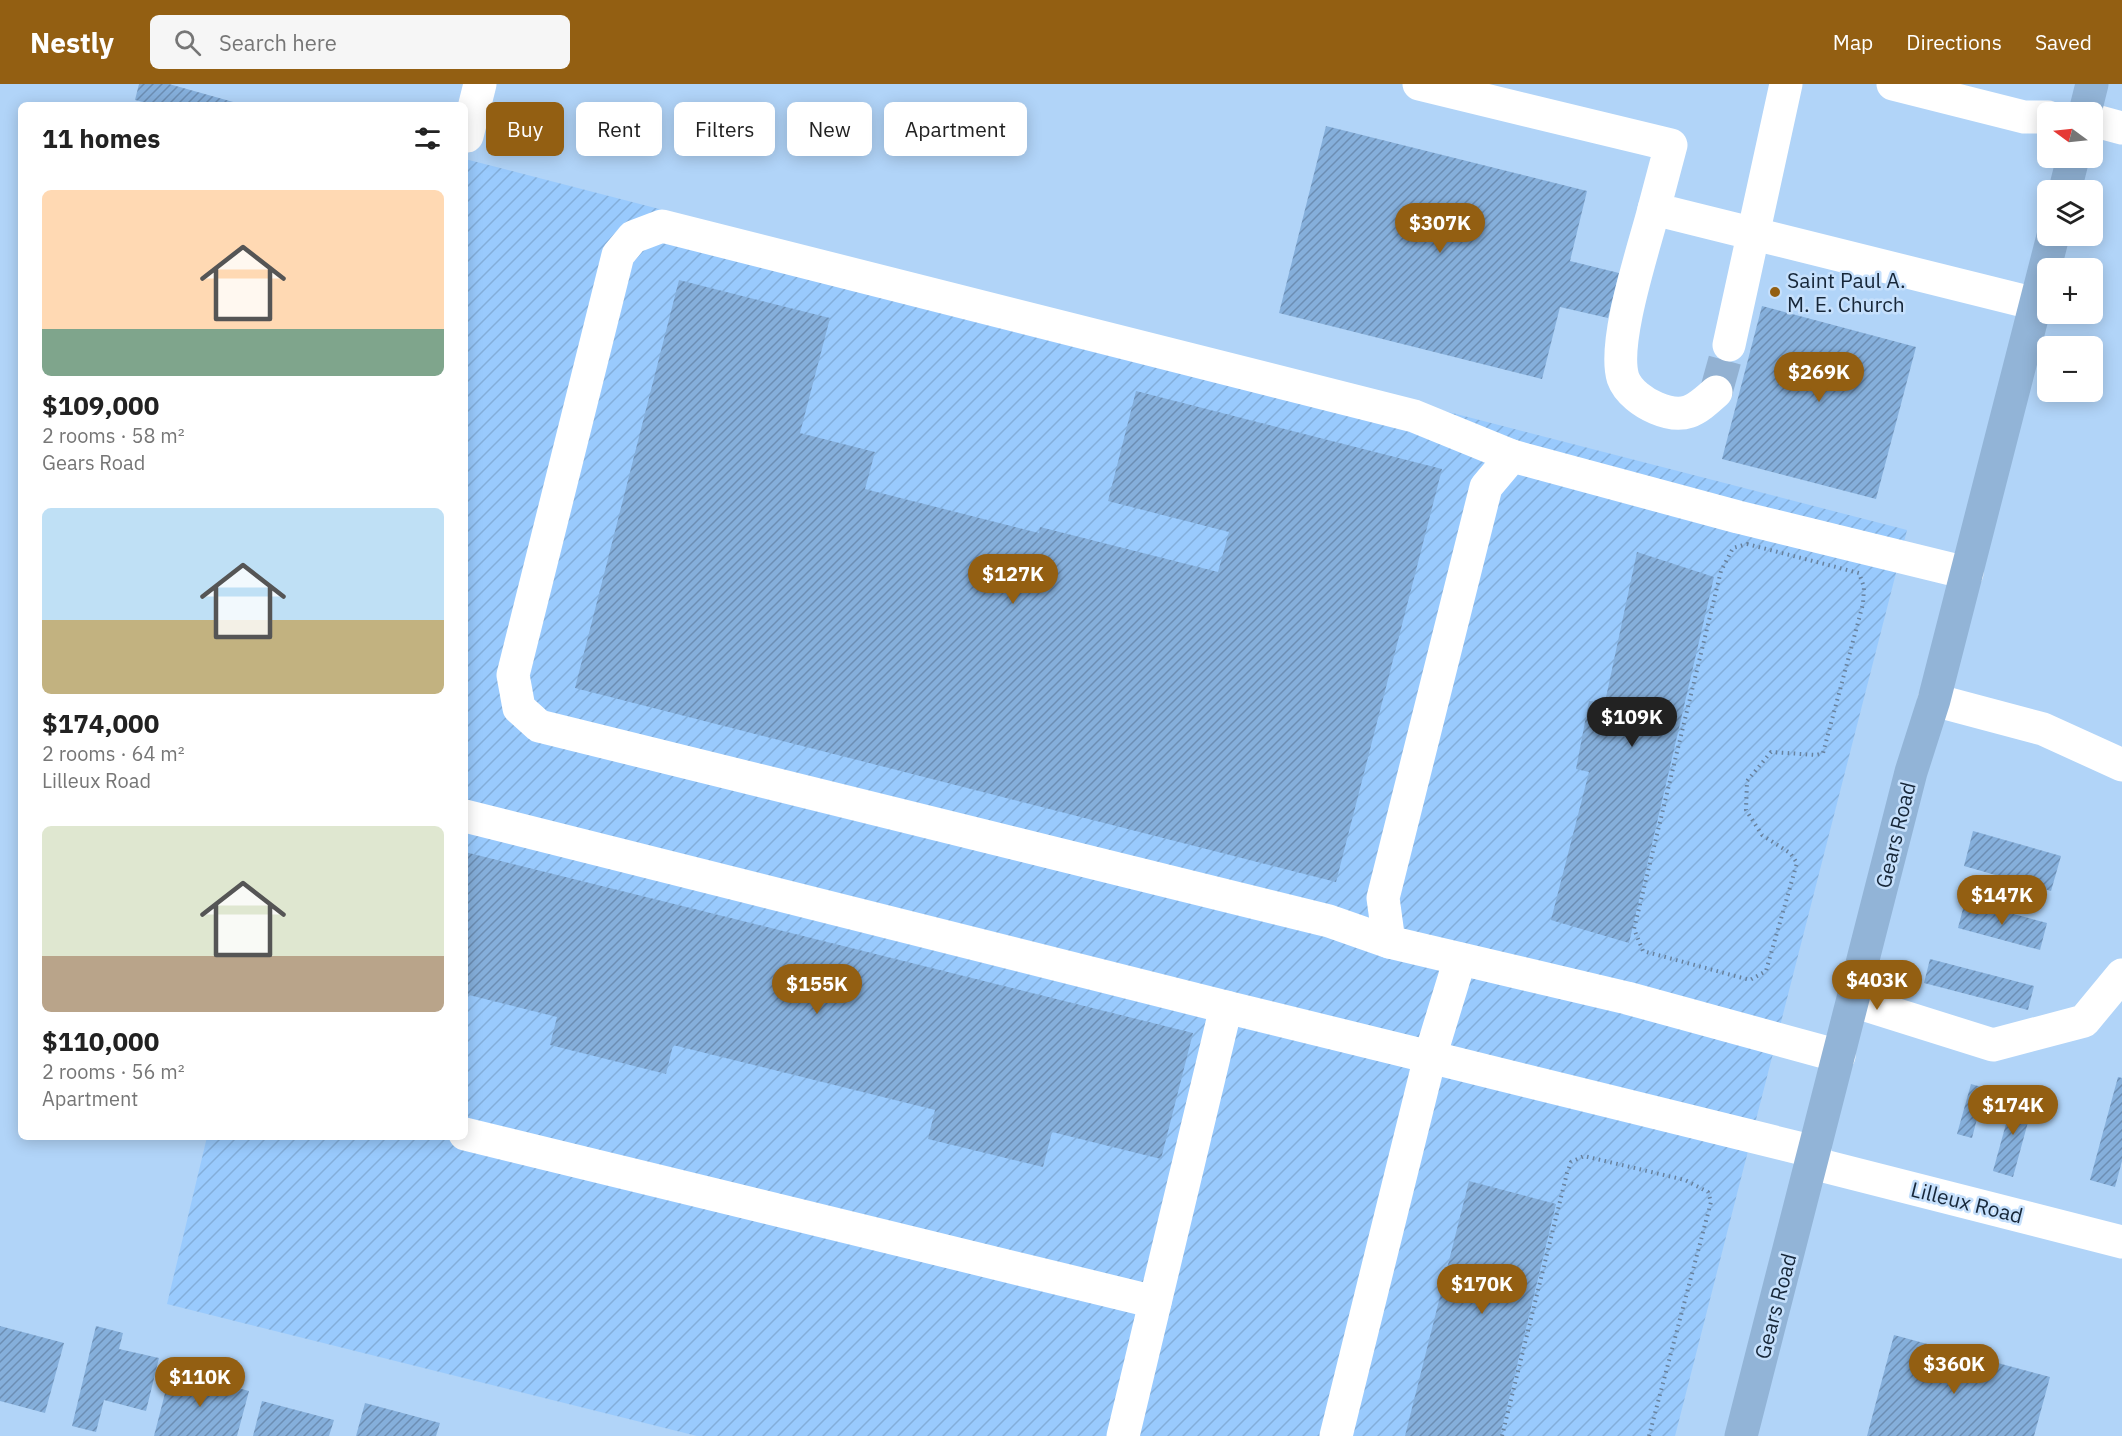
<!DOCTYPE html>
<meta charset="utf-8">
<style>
body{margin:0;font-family:"IBM Plex Sans",sans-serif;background:#f6f6f6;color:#222;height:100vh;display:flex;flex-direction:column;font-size:22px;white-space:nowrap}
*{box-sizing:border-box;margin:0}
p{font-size:20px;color:#767676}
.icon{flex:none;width:33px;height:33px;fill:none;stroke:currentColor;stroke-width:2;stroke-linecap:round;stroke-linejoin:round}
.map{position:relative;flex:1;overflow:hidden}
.panel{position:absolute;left:18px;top:18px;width:450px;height:1038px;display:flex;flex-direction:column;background:#fff;border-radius:9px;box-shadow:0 3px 15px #0003}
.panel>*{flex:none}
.guide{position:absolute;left:486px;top:18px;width:570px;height:54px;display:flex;gap:12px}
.needle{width:39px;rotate:285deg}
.controls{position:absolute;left:2037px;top:18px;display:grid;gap:12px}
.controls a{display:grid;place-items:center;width:66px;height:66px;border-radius:9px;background:#fff;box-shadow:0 3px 15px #0003;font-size:30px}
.price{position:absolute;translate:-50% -51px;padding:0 14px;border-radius:21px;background:#935f12;color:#fff;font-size:20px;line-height:39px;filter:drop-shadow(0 2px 3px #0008)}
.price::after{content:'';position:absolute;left:50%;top:36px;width:18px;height:14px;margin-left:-9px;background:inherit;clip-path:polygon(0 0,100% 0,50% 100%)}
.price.on{background:#222;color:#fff}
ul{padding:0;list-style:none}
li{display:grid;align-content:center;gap:12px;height:318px;padding:0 24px}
li span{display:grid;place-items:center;height:186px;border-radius:9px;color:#555}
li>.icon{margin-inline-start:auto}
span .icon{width:108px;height:108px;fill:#fffc;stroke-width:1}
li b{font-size:26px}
h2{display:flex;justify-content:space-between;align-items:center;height:72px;padding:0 24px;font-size:26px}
.tag{padding:0 21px;border-radius:9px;background:#fff;box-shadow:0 3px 15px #0003;font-size:21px;line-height:54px}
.tag.on{background:#935f12;color:#fff}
header{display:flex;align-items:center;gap:36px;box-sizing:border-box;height:84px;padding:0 30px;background:#935f12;color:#fff}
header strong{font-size:28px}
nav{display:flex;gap:33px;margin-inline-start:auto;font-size:21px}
.search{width:420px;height:54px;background:#f6f6f6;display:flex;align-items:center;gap:15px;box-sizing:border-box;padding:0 21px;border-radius:9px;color:#767676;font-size:22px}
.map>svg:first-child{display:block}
</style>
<header>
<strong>Nestly</strong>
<div class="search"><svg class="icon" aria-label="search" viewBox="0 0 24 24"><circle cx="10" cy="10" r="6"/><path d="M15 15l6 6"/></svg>Search here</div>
<nav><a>Map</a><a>Directions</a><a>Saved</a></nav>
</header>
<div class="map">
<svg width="2122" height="1352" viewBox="0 0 2122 1352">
<defs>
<pattern id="industrial-furrows" width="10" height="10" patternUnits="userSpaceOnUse" patternTransform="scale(1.5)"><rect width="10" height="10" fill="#99cafd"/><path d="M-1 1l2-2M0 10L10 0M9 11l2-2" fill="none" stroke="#83aeda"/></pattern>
<pattern id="building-hatch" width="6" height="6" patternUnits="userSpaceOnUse" patternTransform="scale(1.5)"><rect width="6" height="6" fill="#85afdb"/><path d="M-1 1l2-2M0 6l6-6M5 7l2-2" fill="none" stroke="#6c8eb3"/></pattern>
</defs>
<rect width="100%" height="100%" fill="#b1d4f8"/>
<polygon fill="url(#industrial-furrows)" points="465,75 1907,446 1675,1352 697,1352 167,1220 207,1053 465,1053"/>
<g fill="url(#building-hatch)">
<polygon points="139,0 169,0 244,21 155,21 135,16"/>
<polygon points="1326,42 1587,107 1570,177 1619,189 1608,234 1560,223 1542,295 1279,229"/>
<polygon points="679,196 830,234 800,349 875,368 865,405 1039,449 1040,443 1218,488 1229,448 1108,417 1136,307 1442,385 1336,798 575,604"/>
<polygon points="1762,222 1916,263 1876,415 1722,375"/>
<polygon points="1637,468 1714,493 1629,859 1551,836 1589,688 1576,685 1589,617 1605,618"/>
<polygon points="1973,747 2061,772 2051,807 1964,782"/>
<polygon points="465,768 1193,949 1161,1075 1052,1048 1043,1083 928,1055 935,1026 673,961 666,990 550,961 557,933 465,910"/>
<polygon points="1965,817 2047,839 2040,866 1958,844"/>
<polygon points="1930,875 2034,902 2028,926 1924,899"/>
<polygon points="2118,993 2122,994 2122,1077 2115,1103 2090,1096"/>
<polygon points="1971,1000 1985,1004 1972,1054 1957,1050"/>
<polygon points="2014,1011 2034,1016 2013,1093 1993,1087"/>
<polygon points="1469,1097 1556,1120 1500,1352 1405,1352"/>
<polygon points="0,1242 64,1259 45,1329 0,1317"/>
<polygon points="96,1242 123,1249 119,1265 159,1274 146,1327 104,1316 96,1348 72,1342"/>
<polygon points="1894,1251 2050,1293 2034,1352 1867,1352"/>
<polygon points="171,1286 249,1307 237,1352 154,1352"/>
<polygon points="262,1317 334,1336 329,1352 253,1352"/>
<polygon points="365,1319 440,1339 436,1352 356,1352"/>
</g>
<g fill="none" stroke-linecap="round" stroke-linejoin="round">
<polyline stroke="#92b1d2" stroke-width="33" stroke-dasharray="33 16" stroke-linecap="butt" points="1716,308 1729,261"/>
<g stroke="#67819d" stroke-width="4" stroke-dasharray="1.5 4.5" stroke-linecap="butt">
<polygon points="1747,460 1859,489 1864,503 1863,520 1823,669 1816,671 1771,668 1747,697 1746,726 1762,751 1790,769 1797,779 1766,887 1750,896 1643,867 1634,845 1721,487 1733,464"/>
<polyline points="1502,1352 1567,1089 1571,1078 1584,1072 1685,1096 1708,1108 1711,1118 1649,1352"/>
</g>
<g stroke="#fff" stroke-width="33">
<polyline points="1419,0 1671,61 1654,125 2036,220"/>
<polyline points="1893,0 2024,33 2048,33"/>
<polyline points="2092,36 2122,44"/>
<polyline points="467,52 480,0"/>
<path d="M1654 125C1644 164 1612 258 1623 294 1628 308 1644 319 1656 324 1684 336 1695 327 1716 308"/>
<polyline points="1729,261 1786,0"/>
<polyline points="1934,616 2043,645 2122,681"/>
<polyline points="465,732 1226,923"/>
<polyline points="1389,858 1329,837 539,642 519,624 513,591 618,171 633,153 662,142 1414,332 1512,372"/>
<polyline points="1853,917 1993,961 2084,937 2122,891"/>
<polyline points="1839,972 1627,914 1389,858 1383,814 1486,403 1512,372 1738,433 1967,489"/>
<polyline points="465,1050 1155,1218"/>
<polyline points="1812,1079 2122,1158"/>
<polyline points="1123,1352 1226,923 1430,973 1460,875"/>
<polyline points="1336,1352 1430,973 1815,1068"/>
</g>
<g stroke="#92b4d7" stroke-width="33">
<polyline points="2085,28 2092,0"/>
<polyline points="2065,106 2073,74"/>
<polyline points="1741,1352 1911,688 1934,616 2053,152"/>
</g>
</g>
<circle fill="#935f12" stroke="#c6e0fc" stroke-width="2" cx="1775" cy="208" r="6"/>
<g text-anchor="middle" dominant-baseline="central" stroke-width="5" stroke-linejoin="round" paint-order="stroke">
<g font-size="21" fill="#172739" stroke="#c6e0fc" text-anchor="start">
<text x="1787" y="196">Saint Paul A.<tspan x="1787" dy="24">M. E. Church</tspan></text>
</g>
<g font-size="21" fill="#172739" stroke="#c6e0fc">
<text transform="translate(1895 751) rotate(-76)">Gears Road</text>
<text transform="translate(1967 1118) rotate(14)">Lilleux Road</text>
<text transform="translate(1775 1222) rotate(-75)">Gears Road</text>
</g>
</g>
</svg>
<div class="controls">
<a><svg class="needle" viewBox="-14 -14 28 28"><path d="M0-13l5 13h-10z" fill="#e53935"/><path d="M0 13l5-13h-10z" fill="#767676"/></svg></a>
<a><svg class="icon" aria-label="layers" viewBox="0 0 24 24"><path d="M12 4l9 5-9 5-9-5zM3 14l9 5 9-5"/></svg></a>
<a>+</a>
<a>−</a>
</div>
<b class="price" style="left:1440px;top:170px">$307K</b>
<b class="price" style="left:1819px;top:319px">$269K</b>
<b class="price" style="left:1013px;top:521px">$127K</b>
<b class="price on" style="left:1632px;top:664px">$109K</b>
<b class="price" style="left:2002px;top:842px">$147K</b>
<b class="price" style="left:1877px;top:927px">$403K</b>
<b class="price" style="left:817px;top:931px">$155K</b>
<b class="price" style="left:2013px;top:1052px">$174K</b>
<b class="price" style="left:1482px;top:1231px">$170K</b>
<b class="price" style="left:1954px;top:1311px">$360K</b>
<b class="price" style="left:200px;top:1324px">$110K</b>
<div class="guide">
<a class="tag on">Buy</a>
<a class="tag">Rent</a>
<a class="tag">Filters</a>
<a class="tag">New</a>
<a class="tag">Apartment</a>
</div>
<section class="panel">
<h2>11 homes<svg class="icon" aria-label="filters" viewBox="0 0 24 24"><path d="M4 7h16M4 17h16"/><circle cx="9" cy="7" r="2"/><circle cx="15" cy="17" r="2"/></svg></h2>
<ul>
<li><span style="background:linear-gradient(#ffd9b3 75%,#7fa58c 0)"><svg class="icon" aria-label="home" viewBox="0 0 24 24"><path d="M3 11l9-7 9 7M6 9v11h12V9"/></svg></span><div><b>$109,000</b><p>2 rooms · 58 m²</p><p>Gears Road</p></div></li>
<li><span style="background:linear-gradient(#bfe0f5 60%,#c2b280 0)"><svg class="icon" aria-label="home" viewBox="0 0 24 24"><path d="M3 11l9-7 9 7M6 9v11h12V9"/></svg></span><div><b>$174,000</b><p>2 rooms · 64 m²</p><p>Lilleux Road</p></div></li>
<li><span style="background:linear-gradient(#dfe7d0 70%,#b9a48a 0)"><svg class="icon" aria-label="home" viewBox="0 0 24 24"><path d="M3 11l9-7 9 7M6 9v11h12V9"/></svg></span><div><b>$110,000</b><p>2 rooms · 56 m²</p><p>Apartment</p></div></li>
</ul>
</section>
</div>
